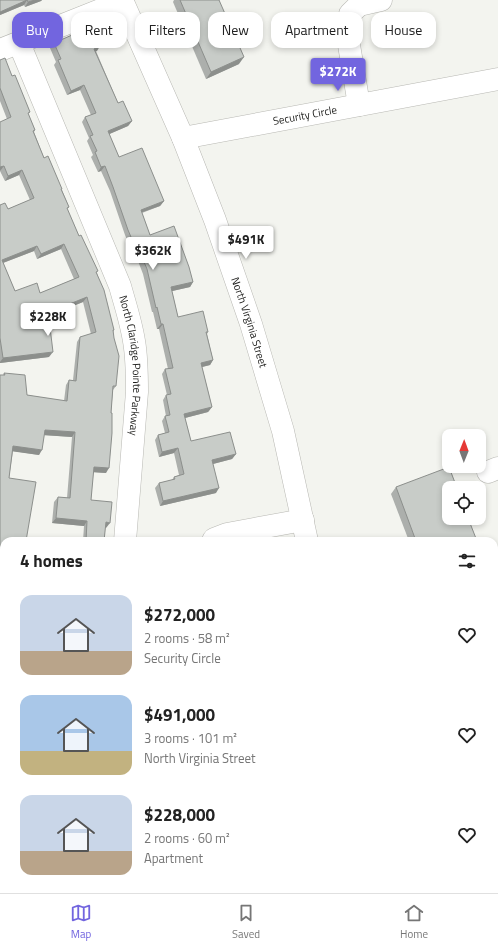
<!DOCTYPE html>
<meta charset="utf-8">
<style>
body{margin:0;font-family:"Titillium Web",sans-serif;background:#f2f2f2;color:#222;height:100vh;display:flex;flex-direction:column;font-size:15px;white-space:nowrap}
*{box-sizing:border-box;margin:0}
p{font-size:13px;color:#767676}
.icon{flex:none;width:22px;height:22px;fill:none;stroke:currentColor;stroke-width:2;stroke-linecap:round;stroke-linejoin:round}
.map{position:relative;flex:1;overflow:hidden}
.drawer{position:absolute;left:0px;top:537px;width:498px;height:356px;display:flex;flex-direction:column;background:#fff;border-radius:12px 12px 0 0;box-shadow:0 2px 6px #0003}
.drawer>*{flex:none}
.banner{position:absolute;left:12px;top:12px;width:474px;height:36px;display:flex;gap:8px}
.needle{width:26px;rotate:1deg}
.buttons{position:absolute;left:442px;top:429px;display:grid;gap:8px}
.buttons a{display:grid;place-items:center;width:44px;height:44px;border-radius:8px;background:#fff;box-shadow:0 2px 6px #0003;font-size:20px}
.price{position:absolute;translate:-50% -34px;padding:0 9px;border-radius:4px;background:#fff;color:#222;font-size:13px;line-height:26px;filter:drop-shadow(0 1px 2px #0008)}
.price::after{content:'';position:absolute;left:50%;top:24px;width:12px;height:9px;margin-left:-6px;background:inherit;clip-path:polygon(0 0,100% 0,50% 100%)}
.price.current{background:#7265df;color:#fff}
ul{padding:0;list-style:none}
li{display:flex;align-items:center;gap:12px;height:100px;padding:0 20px}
li span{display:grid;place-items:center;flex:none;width:112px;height:80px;border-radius:12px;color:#555}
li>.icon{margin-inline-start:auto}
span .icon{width:48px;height:48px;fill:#fffc;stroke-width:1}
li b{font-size:17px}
h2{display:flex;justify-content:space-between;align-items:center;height:48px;padding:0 20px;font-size:17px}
.tag{padding:0 14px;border-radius:12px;background:#fff;box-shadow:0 2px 6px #0003;font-size:14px;line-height:36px}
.tag.current{background:#7265df;color:#fff}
.dock{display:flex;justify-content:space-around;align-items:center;height:56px;border-top:1px solid #e0e0e0;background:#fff;font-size:11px;color:#767676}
.dock a{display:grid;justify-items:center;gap:2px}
.dock .current{color:#7265df}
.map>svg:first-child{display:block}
</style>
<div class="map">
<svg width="498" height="893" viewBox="0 0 498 893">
<rect width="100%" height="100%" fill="#f3f4ef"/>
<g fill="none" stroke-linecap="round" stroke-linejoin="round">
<g stroke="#b8b8b3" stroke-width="23">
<g id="minor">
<path id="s1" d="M19 43 120 286C125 304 131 322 134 341 137 358 137 375 137 392L125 541"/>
<polyline points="0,50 123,1"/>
<polyline points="359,105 347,33 350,14 359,5 381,0"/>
<path id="s2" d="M183 138 498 79"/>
<polyline points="488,472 498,468"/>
<polyline points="213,541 214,539 227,534 303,520"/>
<polyline points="0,718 4,718"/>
<polyline points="494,723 498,729"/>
<polyline points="0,829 4,829"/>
<polyline points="494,863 498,863"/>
<polyline points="249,889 249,893"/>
<polyline points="457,889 457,893"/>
</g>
</g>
<g stroke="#b8b8b3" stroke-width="23">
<g id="major">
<path id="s3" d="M122 0 183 138 215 220 251 324 283 431 307 541"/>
<polyline points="376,889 377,893"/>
</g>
</g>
<use href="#minor" stroke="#fff" stroke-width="22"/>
<use href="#major" stroke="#fff" stroke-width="22"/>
</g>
<g fill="#acafac" fill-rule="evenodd">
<polygon points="0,0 42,0 41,1 25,7 24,5 0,15"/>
<polygon points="174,0 219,0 239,64 206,79 173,2"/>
<polygon points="54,43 100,46 96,51 118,103 132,121 128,126 109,134 119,157 164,201 160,206 142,213 150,235 193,282 190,287 172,291 178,317 208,332 207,334 213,360 210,365 202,367 212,407 208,412 185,418 191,441 236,454 232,459 213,464 216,493 160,506 155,488 159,483 172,480 174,477 179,475 174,453 159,457 155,440 158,435 165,433 162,421 165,416 166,416 163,400 166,395 167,395 162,374 165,369 168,369 159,329 157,329 153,312 152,312 143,274 133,248 131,249 125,235 110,191 101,171 98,172 91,157 93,155 87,141 89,138 82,122 85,117 91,115 80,90 67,95 54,65 56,62 50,48"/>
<path d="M0 60 12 76 30 112 28 114 35 130 34 132 44 158 62 190 69 207 67 209 79 236 97 273 114 330 113 332 116 386 113 390 106 473 93 472 91 500 106 528H105L104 541H83L84 526 52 523 54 502 58 497 67 498 72 437 44 435 39 455 13 451 9 478 4 541 3 375 4 373 27 395 64 401 66 385 69 380H73L77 342 80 337 91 334 83 302 48 316 49 357 0 363V205L8 209 30 200 19 175 5 181 0 171 7 119 0 101ZM61 249 74 279 40 293 15 291 3 263 34 251 37 259Z"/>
<polygon points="396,487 477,541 409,541 391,494"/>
<rect x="22" y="889" width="58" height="4"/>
<polygon points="121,889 183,889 162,893 121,893"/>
<polygon points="203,889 226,889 226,890 230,893 204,893"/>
<polygon points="273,889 304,889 295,891 295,893 271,893 273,891"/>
</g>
<g fill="#8c8f8c">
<polygon points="27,0 24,5 0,15 0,12"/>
<polygon points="35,0 42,0 41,1 25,7 28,2"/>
<polygon points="100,46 97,51 91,53 94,49"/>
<polygon points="244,57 239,64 206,79 211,72"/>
<polygon points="84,85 80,90 67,95 71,91"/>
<polygon points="132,121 128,126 105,136 108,131"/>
<polygon points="4,166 0,171 0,167"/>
<polygon points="105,166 101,171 98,172 101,167"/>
<polygon points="22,170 19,175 5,181 8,176"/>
<polygon points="164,201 160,206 137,214 141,210"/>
<polygon points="136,243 133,248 131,249 134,244"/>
<polygon points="64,244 61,249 37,259 41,254"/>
<polygon points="37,246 34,251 0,264 2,260"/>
<polygon points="193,282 190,287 168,292 171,287"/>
<polygon points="87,297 83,302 43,318 47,313"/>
<polygon points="161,324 163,324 159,329 157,329"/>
<polygon points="53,352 49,357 0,363 0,362 3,358"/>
<polygon points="213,360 210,365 198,368 201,363"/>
<polygon points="212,407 208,412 181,419 184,414"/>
<polygon points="45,430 75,432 72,437 42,435"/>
<polygon points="13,446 42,450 39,455 10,451"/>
<polygon points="178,448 174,453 159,457 162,452"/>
<polygon points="236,454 232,459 209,465 212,460"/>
<polygon points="94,467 109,468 106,473 90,472"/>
<polygon points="219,488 216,493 160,506 163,501"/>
<polygon points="56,518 87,521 84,526 52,523"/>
<polygon points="106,522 110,523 106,528 102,527"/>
<rect x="0" y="678" width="4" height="5"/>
<rect x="0" y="801" width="4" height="5"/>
<polygon points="0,861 4,861 4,866 0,865"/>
<polygon points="161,889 183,889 162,893 154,893 156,890"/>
<polygon points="292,889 304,889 290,892"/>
</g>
<g fill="#c8ccc8" stroke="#8c8f8c" fill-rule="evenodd">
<polygon points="0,0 35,0 28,2 27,0 0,12"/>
<polygon points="180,0 219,0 244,57 211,72"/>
<polygon points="90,27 100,46 94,49 118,103 123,101 132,121 108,131 119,157 142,148 164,201 141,210 150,235 174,226 189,267 193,282 171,287 178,317 203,311 208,332 206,332 213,360 201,363 212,407 184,414 191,441 230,432 236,454 212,460 219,488 163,501 159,483 175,479 174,477 184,474 178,448 162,452 158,435 169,432 165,416 170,415 166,395 171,394 165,369 173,368 163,324 161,324 157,307 156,308 147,269 136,243 134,244 128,230 113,187 105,166 101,167 95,152 97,151 90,136 93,135 85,117 96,113 84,85 71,91 58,60 61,59 54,43"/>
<path d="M5 58 12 76 15 75 30 112 28 113 35 130 33 131 44 158 48 156 62 189H61L69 207 67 208 79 236 81 235 98 271 96 272 104 290 114 330H113L114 338 119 356 116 386H113L111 413H112V433L109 468 94 467 91 500 112 502 110 523 106 522 104 541H86L87 521 56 518 58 497 70 498 75 432 45 430 42 450 13 446 9 478 36 482 26 541H4V678H0V375H5L4 373 25 375 27 395 67 401 69 380 76 381 80 337 96 332 87 297 47 313 49 319 53 352 3 358 0 338V205L5 203 8 209 34 198 22 170 8 176 4 166 0 167V122L11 117 0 88V60ZM64 244 79 277 40 293 37 283 15 291 2 260 37 246 41 254Z"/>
<polygon points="449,467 457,488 449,488 449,518 468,518 477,541 416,541 396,487"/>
<rect x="0" y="749" width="4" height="52"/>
<rect x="0" y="841" width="4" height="20"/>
<rect x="25" y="889" width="55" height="4"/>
<polygon points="124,889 161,889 156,890 156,893 124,893"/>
<polygon points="207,889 226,889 226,890 229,890 230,893 208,893"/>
<polygon points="275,889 294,889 295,893 276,893"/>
</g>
<g text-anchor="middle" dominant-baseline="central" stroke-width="3" stroke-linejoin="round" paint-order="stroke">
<g font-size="11" fill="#1d1d1b" stroke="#f3f4ef">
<text stroke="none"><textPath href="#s2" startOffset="124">Security Circle</textPath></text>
<text stroke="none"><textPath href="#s3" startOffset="347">North Virginia Street</textPath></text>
<text stroke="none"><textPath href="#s1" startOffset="344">North Claridge Pointe Parkway</textPath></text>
</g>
</g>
</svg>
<div class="buttons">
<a><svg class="needle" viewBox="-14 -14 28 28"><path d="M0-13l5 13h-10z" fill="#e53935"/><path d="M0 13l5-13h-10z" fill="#767676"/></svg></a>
<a><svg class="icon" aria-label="locate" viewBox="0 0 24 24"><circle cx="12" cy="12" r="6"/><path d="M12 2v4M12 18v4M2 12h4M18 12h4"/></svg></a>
</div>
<b class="price current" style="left:338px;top:92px">$272K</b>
<b class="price" style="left:246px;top:260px">$491K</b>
<b class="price" style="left:153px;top:271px">$362K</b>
<b class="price" style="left:48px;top:337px">$228K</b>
<div class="banner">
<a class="tag current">Buy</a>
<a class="tag">Rent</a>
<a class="tag">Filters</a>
<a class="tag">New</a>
<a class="tag">Apartment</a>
<a class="tag">House</a>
</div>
<section class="drawer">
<h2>4 homes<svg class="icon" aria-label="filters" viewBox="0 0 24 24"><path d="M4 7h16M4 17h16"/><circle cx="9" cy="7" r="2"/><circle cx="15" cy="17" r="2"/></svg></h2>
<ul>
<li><span style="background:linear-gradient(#c9d6e8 70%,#b9a48a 0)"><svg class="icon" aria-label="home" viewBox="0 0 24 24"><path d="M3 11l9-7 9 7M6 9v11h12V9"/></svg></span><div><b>$272,000</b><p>2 rooms · 58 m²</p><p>Security Circle</p></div><svg class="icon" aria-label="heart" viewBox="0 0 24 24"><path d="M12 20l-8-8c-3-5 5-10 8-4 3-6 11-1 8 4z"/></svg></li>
<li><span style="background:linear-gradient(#a9c7e8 70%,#c2b280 0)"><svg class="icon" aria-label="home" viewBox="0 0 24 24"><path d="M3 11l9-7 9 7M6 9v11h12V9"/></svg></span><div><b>$491,000</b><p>3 rooms · 101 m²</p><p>North Virginia Street</p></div><svg class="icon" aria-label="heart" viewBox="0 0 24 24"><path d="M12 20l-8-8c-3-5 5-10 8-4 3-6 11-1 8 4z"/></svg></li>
<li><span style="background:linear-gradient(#c9d6e8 70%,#b9a48a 0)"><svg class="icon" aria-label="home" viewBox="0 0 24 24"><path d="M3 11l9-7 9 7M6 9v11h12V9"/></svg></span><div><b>$228,000</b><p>2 rooms · 60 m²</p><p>Apartment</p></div><svg class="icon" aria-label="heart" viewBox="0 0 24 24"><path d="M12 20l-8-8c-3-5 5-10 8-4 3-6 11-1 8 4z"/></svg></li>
</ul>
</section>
</div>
<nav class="dock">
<a class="current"><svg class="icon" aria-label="map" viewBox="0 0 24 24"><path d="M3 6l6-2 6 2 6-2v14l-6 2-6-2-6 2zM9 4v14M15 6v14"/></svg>Map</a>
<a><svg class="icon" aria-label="saved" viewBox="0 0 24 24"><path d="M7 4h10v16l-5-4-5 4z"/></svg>Saved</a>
<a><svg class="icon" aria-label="home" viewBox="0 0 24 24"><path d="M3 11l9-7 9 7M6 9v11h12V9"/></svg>Home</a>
</nav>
